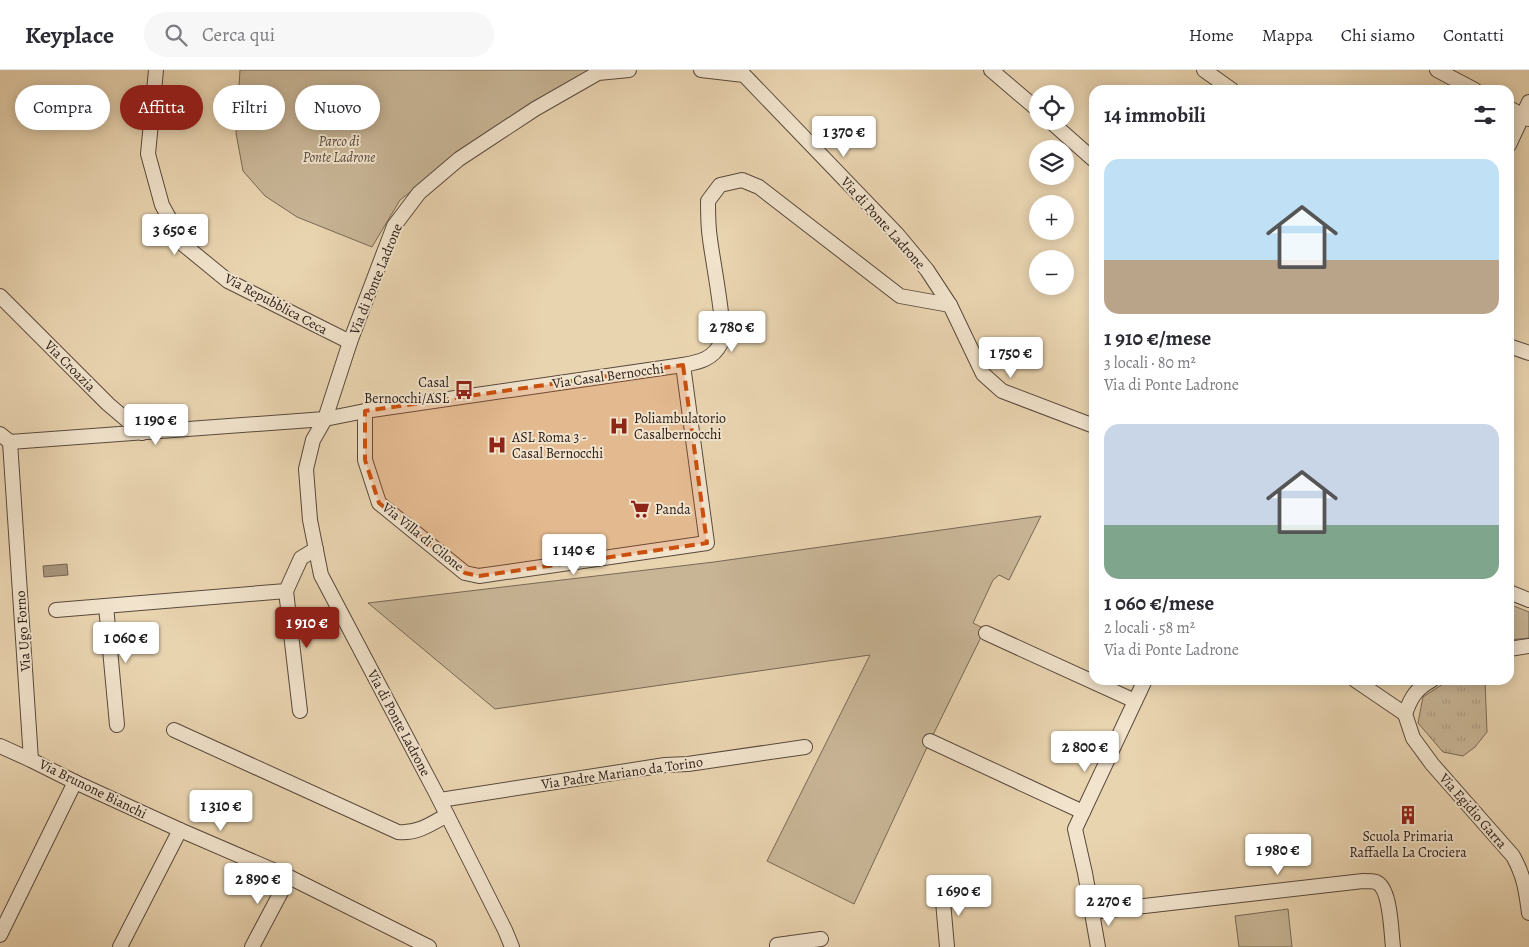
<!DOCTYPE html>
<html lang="it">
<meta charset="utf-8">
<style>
body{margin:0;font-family:Alegreya,serif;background:#f7f7f7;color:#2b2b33;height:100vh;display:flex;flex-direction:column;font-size:19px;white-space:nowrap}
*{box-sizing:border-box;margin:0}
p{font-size:16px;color:#7c7c81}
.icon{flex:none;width:28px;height:28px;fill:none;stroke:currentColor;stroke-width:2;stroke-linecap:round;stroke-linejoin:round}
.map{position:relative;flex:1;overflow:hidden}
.drawer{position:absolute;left:1089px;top:15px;width:425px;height:600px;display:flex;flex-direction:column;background:#fff;border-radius:15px;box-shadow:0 2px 12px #0003}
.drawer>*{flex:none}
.banner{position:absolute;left:15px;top:15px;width:475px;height:45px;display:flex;gap:10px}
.tools{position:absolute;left:1029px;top:15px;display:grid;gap:10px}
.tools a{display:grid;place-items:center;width:45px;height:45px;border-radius:50%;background:#fff;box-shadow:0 2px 12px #0003;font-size:25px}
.price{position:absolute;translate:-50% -42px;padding:0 11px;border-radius:5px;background:#fff;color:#222;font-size:16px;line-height:32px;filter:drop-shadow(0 1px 2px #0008)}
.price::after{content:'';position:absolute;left:50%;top:30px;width:15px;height:11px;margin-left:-8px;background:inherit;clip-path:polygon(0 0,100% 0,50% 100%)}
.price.active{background:#8f2418;color:#fff}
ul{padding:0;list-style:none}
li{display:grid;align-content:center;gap:10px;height:265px;padding:0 15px}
li span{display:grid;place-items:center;height:155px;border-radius:15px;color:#555}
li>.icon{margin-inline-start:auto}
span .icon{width:90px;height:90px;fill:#fffc;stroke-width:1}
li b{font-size:21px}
h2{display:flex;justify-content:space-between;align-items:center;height:60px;padding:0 15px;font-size:21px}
.chip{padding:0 18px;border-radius:22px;background:#fff;box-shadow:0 2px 12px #0003;font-size:18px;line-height:45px}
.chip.active{background:#8f2418;color:#fff}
header{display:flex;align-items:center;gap:30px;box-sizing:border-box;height:70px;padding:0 25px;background:#fff;border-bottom:1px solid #e1e1e2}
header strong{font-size:24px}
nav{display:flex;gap:28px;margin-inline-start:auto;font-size:18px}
.search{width:350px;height:45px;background:#f7f7f7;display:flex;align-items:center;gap:12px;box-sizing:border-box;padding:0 18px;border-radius:28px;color:#7c7c81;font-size:19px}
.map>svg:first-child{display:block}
</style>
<header>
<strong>Keyplace</strong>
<div class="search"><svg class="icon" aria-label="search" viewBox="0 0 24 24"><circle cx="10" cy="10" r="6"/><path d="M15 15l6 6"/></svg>Cerca qui</div>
<nav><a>Home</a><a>Mappa</a><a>Chi siamo</a><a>Contatti</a></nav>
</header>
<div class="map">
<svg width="1529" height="877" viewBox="0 0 1529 877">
<defs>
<pattern id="grass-tufts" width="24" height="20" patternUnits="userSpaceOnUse" patternTransform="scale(1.25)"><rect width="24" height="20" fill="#c8b596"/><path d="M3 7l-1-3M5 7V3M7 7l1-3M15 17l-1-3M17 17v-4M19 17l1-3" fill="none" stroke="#ac9b81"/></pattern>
</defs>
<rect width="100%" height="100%" fill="#e9d4b0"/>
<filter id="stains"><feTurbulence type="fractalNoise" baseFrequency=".004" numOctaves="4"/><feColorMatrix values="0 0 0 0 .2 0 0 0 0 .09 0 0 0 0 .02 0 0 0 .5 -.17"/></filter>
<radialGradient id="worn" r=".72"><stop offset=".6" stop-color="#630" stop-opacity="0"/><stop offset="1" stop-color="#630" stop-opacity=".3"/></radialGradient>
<polygon fill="url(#grass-tufts)" stroke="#786856" points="1449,610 1485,610 1487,662 1475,677 1463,686 1443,682 1418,653 1423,627"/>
<g fill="#c8b596" stroke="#786856">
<polygon points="240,0 590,0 488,61 400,130 372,177 297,147 265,126 243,101 236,63"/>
<polygon points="1041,446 1009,510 999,505 993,510 973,553 985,559 930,671 854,834 767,791 870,585 495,639 368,533 714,492"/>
<polygon points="1509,534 1529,542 1529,568 1509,570"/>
<polygon points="1288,839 1292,877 1239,877 1235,846"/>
</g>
<polygon fill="#a8957c" stroke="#756453" points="67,494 68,505 44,507 43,496"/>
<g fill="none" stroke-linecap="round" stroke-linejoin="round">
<g stroke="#59493c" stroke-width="16">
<g id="minor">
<polyline points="156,0 148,84 162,135 184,175 228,211 350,272"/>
<polyline points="701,0 744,5 897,164 927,200 950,235 983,304 1002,321 1094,356"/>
<polyline points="991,0 1038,40"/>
<polyline points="1204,0 1232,20"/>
<polyline points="1437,0 1475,20"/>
<polyline points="1509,38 1529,49"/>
<polyline points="1050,51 1094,90"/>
<polyline points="1509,75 1529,32"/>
<polyline points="0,226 108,334 142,363"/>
<polyline points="1509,276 1529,283"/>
<polyline points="365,341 365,390 379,433 465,503 479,506 707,473 683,295"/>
<path d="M0 364 10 372 325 349 365 341 683 295C700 292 713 289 721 273 727 262 712 187 710 169 708 157 708 143 708 131L720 115 742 110 759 117 900 226 950 235"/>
<polyline points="10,372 31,690"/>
<polyline points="286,521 300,641"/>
<polyline points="1509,522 1529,530"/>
<polyline points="106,536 117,655"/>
<polyline points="56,540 286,521 301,488 316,479"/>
<polyline points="986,563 1135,631"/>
<polyline points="1509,579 1529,576"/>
<polyline points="1355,610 1405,644"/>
<path d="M1405 644 1413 668 1432 694 1513 786C1524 806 1526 820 1529 843"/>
<path d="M1405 644C1411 627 1416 619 1432 610"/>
<path d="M174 660 398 762C417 764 431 754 447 745"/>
<polyline points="930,671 1083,742"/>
<polyline points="0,676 31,690 75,712 180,760 289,807 429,877"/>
<polyline points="440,730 665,695 688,694 805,677"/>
<polyline points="942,820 947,877"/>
<path d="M1092 842 1363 811C1367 811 1373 811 1376 812 1391 818 1391 862 1393 877"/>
<polyline points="0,865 75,712"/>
<polyline points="120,877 180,760"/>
<polyline points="252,877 289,807"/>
<polyline points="512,877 505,860 436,723 321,505 310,450 306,399 313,370 325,349 350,272 394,156 419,123 459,89 535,39 598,3 629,0"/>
<polyline points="777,877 777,875 821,869"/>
<polyline points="1098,877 1085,803 1075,759 1145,610"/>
</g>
</g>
<use href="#minor" stroke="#f1e3cc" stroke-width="14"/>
</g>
<path fill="#cb500e" fill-opacity="0.2" stroke="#cb500e" stroke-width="4" stroke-dasharray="10 6" stroke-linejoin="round" d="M683 295 707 473 479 506 465 503 379 433 365 390V341Z"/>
<defs>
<g id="bus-bare" transform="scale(1.5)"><path d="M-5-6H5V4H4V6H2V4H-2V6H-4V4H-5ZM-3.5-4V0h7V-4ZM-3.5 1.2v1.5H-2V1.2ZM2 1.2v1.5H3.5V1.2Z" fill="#8f2418" stroke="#f1e3cc" stroke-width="2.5" paint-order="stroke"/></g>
<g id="hospital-bare" transform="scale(1.5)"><path d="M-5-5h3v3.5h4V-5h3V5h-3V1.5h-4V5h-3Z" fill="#8f2418" stroke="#f1e3cc" stroke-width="2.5" paint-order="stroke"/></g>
<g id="supermarket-bare" transform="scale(1.5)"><path d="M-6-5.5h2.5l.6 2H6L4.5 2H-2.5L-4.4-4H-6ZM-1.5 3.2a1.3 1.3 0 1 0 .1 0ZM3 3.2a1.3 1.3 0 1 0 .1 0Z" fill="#8f2418" stroke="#f1e3cc" stroke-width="2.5" paint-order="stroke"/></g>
<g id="building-bare" transform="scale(1.5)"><path d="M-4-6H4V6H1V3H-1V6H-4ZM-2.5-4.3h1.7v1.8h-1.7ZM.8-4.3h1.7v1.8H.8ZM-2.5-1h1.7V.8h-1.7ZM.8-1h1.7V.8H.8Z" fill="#8f2418" stroke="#f1e3cc" stroke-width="2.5" paint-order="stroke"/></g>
</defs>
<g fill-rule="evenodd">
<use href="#bus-bare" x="464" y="320"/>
<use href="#hospital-bare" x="619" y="356"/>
<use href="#hospital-bare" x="497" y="375"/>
<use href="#supermarket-bare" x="640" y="439"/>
<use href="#building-bare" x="1408" y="745"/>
</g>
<g text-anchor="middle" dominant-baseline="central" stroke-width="4" stroke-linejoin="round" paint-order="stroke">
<g font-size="14" font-style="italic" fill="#59493c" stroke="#f1e3cc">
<text x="339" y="71">Parco di<tspan x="339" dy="16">Ponte Ladrone</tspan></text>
</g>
<g font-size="14" fill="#291b16" stroke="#f1e3cc">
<text transform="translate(883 153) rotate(48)">Via di Ponte Ladrone</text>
<text transform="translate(376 209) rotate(-68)">Via di Ponte Ladrone</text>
<text transform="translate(276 234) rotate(28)">Via Repubblica Ceca</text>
<text transform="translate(70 296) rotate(45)">Via Croazia</text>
<text transform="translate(608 306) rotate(-8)">Via Casal Bernocchi</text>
<text transform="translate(423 467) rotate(39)">Via Villa di Cilone</text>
<text transform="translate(23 561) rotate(-94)">Via Ugo Forno</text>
<text transform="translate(399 653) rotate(62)">Via di Ponte Ladrone</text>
<text transform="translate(622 703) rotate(-8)">Via Padre Mariano da Torino</text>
<text transform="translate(93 719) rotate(26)">Via Brunone Bianchi</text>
<text transform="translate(1473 741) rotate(49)">Via Egidio Garra</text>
</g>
<g font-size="14" fill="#291b16" stroke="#f1e3cc" text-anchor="start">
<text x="449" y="312" text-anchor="end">Casal<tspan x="449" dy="16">Bernocchi/ASL</tspan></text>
<text x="634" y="348">Poliambulatorio<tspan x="634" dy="16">Casalbernocchi</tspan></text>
<text x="512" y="367">ASL Roma 3 -<tspan x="512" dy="16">Casal Bernocchi</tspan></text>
<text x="655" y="439">Panda</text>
<text x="1408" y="766" text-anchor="middle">Scuola Primaria<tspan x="1408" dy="16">Raffaella La Crociera</tspan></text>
</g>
</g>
<rect width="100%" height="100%" filter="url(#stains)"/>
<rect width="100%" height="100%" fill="url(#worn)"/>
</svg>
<div class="tools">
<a><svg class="icon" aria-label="locate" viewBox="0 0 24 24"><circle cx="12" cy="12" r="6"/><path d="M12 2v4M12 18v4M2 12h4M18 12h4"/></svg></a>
<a><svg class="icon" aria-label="layers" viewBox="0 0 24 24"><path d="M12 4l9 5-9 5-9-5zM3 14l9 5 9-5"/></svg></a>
<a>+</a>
<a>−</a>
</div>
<b class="price" style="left:844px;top:88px">1 370 €</b>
<b class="price" style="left:175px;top:186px">3 650 €</b>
<b class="price" style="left:732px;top:283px">2 780 €</b>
<b class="price" style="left:1011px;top:309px">1 750 €</b>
<b class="price" style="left:156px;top:376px">1 190 €</b>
<b class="price" style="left:574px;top:506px">1 140 €</b>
<b class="price active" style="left:307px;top:579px">1 910 €</b>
<b class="price" style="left:126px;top:594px">1 060 €</b>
<b class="price" style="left:1085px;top:703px">2 800 €</b>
<b class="price" style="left:221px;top:762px">1 310 €</b>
<b class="price" style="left:1278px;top:806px">1 980 €</b>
<b class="price" style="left:258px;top:835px">2 890 €</b>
<b class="price" style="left:959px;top:847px">1 690 €</b>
<b class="price" style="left:1109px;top:857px">2 270 €</b>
<div class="banner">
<a class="chip">Compra</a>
<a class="chip active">Affitta</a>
<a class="chip">Filtri</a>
<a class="chip">Nuovo</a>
</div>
<section class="drawer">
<h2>14 immobili<svg class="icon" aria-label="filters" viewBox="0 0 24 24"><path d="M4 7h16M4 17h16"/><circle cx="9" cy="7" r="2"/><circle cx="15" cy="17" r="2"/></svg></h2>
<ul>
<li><span style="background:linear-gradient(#bfe0f5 65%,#b9a48a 0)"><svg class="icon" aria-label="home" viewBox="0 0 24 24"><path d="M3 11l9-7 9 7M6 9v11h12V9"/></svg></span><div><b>1 910 €/mese</b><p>3 locali · 80 m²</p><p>Via di Ponte Ladrone</p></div></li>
<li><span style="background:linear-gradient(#c9d6e8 65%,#7fa58c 0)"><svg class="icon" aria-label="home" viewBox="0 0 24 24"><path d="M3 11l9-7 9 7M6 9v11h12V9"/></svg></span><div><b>1 060 €/mese</b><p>2 locali · 58 m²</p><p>Via di Ponte Ladrone</p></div></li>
</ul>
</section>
</div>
